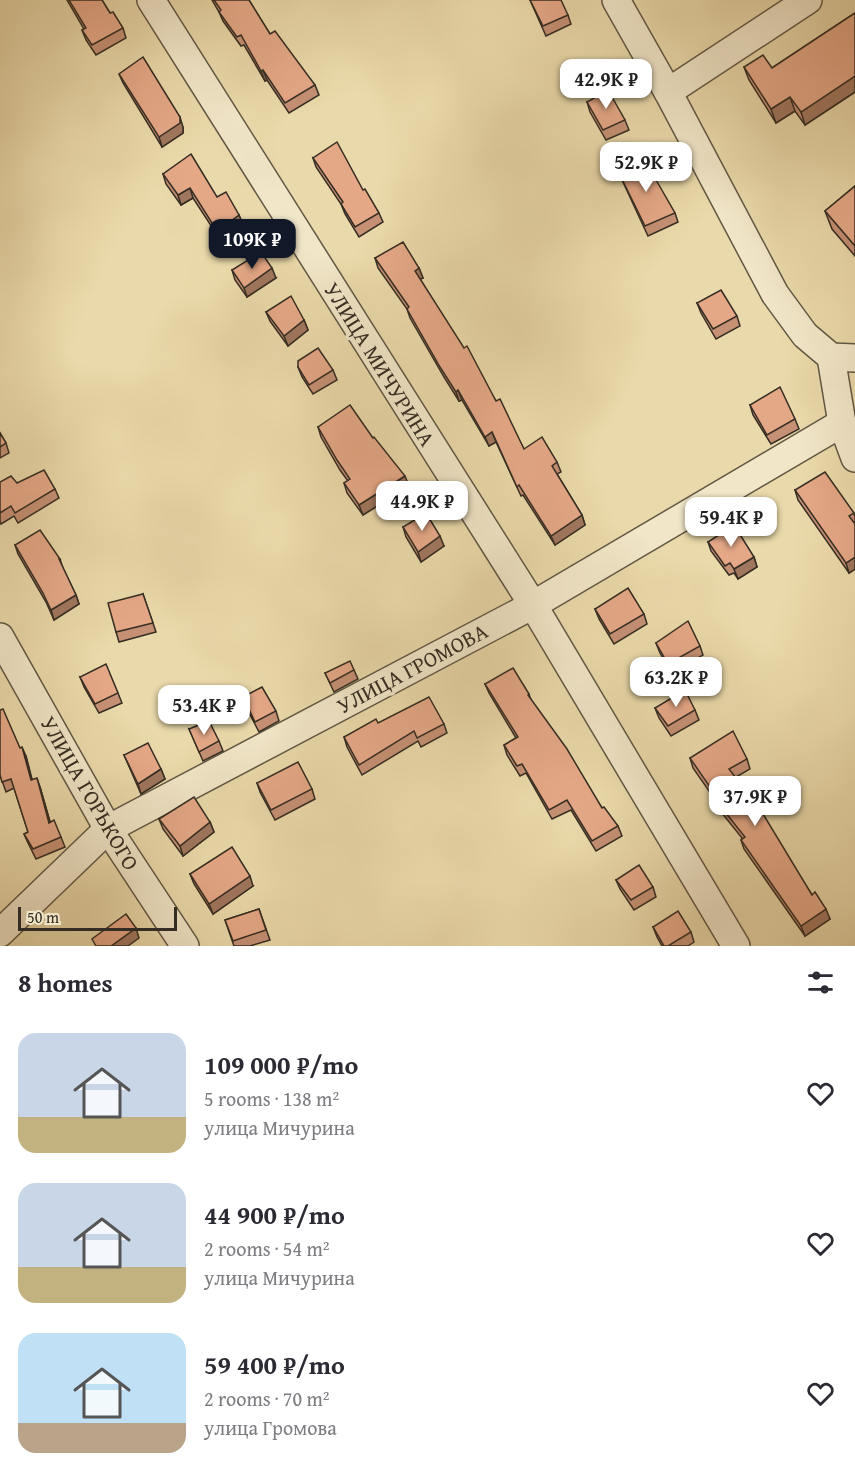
<!DOCTYPE html>
<meta charset="utf-8">
<style>
body{margin:0;font-family:"Gentium Book Plus",serif;background:#f7f7f7;color:#2b2b33;height:100vh;display:flex;flex-direction:column;font-size:22px;white-space:nowrap}
*{box-sizing:border-box;margin:0}
p{font-size:20px;color:#7c7c81}
.icon{flex:none;width:33px;height:33px;fill:none;stroke:currentColor;stroke-width:2;stroke-linecap:round;stroke-linejoin:round}
.map{position:relative;height:946px;overflow:hidden}
.sheet{display:flex;flex-direction:column;background:#fff;flex:1}
.sheet>*{flex:none}
.scale{position:absolute;left:18px;bottom:15px;width:159px;box-sizing:border-box;padding-left:6px;border:3px solid #352d23;border-top:0;font-size:16px;line-height:21px;white-space:nowrap;color:#352d23;-webkit-text-stroke:4px #f1e6c8;paint-order:stroke}
.price{position:absolute;translate:-50% -51px;padding:0 14px;border-radius:12px;background:#fff;color:#222;font-size:20px;line-height:39px;filter:drop-shadow(0 2px 3px #0008)}
.price::after{content:'';position:absolute;left:50%;top:36px;width:18px;height:14px;margin-left:-9px;background:inherit;clip-path:polygon(0 0,100% 0,50% 100%)}
.price.selected{background:#111827;color:#fff}
ul{padding:0;list-style:none}
li{display:flex;align-items:center;gap:18px;height:150px;padding:0 18px}
li span{display:grid;place-items:center;flex:none;width:168px;height:120px;border-radius:18px;color:#555}
li>.icon{margin-inline-start:auto}
span .icon{width:72px;height:72px;fill:#fffc;stroke-width:1}
li b{font-size:26px}
h2{display:flex;justify-content:space-between;align-items:center;height:72px;padding:0 18px;font-size:26px}
.map>svg:first-child{display:block}
</style>
<div class="map">
<svg width="855" height="946" viewBox="0 0 855 946">
<rect width="100%" height="100%" fill="#ead9aa"/>
<filter id="stains"><feTurbulence type="fractalNoise" baseFrequency=".00333" numOctaves="4"/><feColorMatrix values="0 0 0 0 .2 0 0 0 0 .09 0 0 0 0 .02 0 0 0 .5 -.17"/></filter>
<radialGradient id="worn" r=".72"><stop offset=".6" stop-color="#630" stop-opacity="0"/><stop offset="1" stop-color="#630" stop-opacity=".3"/></radialGradient>
<g fill="none" stroke-linecap="round" stroke-linejoin="round">
<g stroke="#625845" stroke-width="30">
<g id="minor">
<polyline points="151,0 533,605 736,946"/>
<polyline points="616,0 668,92 775,294 805,335 831,357 855,358"/>
<polyline points="668,92 808,0"/>
<polyline points="831,357 842,423 855,458"/>
<polyline points="0,637 108,829 185,946"/>
<polyline points="0,933 108,829 533,605 842,423"/>
</g>
</g>
<use href="#minor" stroke="#f1e6c8" stroke-width="27"/>
</g>
<g fill="#c59074" stroke="#352d23" stroke-width="1.5">
<polygon points="67,0 102,0 110,13 123,28 126,38 96,55 86,40 82,30 84,29"/>
<polygon points="212,0 249,0 270,34 315,85 319,95 289,113 267,80 265,81 244,45 241,46 223,21 219,12"/>
<polygon points="530,0 568,15 571,24 546,36"/>
<polygon points="855,13 855,92 805,125 795,111 776,123 749,80 744,67 772,68"/>
<polygon points="119,74 183,127 183,133 162,147 123,83"/>
<polygon points="587,102 625,120 629,130 606,140 590,112"/>
<polygon points="313,158 363,190 379,213 383,222 359,237 345,214 341,204 316,167"/>
<polygon points="618,171 675,213 678,222 648,236 622,180"/>
<polygon points="163,174 217,197 239,215 243,225 221,241 193,198 181,205 166,184"/>
<polygon points="855,186 855,256 832,229 825,211"/>
<polygon points="375,258 419,268 423,278 420,279 496,401 524,449 557,462 561,472 557,474 582,515 585,525 555,545 523,495 521,496 496,442 489,446 462,400 459,401 444,377 410,318 407,309 378,268"/>
<polygon points="232,270 276,278 247,297 235,280"/>
<polygon points="697,303 737,316 740,326 716,339 701,313"/>
<polygon points="266,312 304,320 308,330 288,346 270,321"/>
<polygon points="298,367 333,370 337,380 313,394 302,377"/>
<polygon points="750,405 795,419 799,429 771,444 753,415"/>
<polygon points="318,427 373,438 409,486 363,515 347,493 344,483 348,481 340,470 321,437"/>
<polygon points="0,433 6,443 9,453 0,458"/>
<polygon points="0,482 55,489 59,498 18,523 14,516 1,524 0,521"/>
<polygon points="795,490 854,513 855,517 855,569 849,573 798,500"/>
<polygon points="403,527 444,546 421,562 406,537"/>
<polygon points="708,542 754,557 757,567 738,579 734,573 729,575 711,551"/>
<polygon points="15,545 60,559 63,568 76,595 79,604 54,620 46,602 18,554"/>
<polygon points="143,594 156,632 119,642 116,632"/>
<polygon points="595,609 644,614 647,624 614,644 599,619"/>
<polygon points="656,643 700,646 703,655 672,674 660,653"/>
<polygon points="354,670 358,679 334,692 325,673"/>
<polygon points="80,677 118,693 122,703 99,713 84,687"/>
<polygon points="485,684 529,694 531,700 602,808 618,826 622,836 596,851 571,810 552,819 526,773 520,776 507,755 504,745 516,738 489,693"/>
<polygon points="243,697 276,711 279,721 259,732 246,707"/>
<polygon points="655,708 695,710 699,720 671,736 659,718"/>
<polygon points="378,723 444,724 447,733 421,747 418,741 362,775 347,747 344,737"/>
<polygon points="189,729 219,741 223,751 203,761"/>
<polygon points="20,748 26,756 32,779 40,787 50,822 61,837 65,847 36,859 28,843 24,834 28,832 14,788 6,792 0,775"/>
<polygon points="124,755 161,769 165,779 141,794"/>
<polygon points="690,758 747,759 750,769 736,777 812,895 830,919 805,936 744,849 741,840 742,838 718,808 714,798 693,768"/>
<polygon points="257,783 312,789 315,799 275,820 260,792"/>
<polygon points="159,819 210,822 214,832 183,856 163,829"/>
<polygon points="190,874 253,886 213,914 194,884"/>
<polygon points="616,880 653,887 656,897 634,910 620,889"/>
<polygon points="259,909 270,940 250,946 234,946 225,920"/>
<polygon points="653,927 691,932 694,942 688,946 662,946 657,937"/>
</g>
<g fill="#a0765e" stroke="#352d23" stroke-width="1.5">
<polygon points="263,70 267,80 265,81 261,71"/>
<polygon points="855,76 855,92 805,125 801,112"/>
<polygon points="790,97 795,111 776,123 771,109"/>
<polygon points="180,117 183,127 183,133 162,147 159,137"/>
<polygon points="190,188 193,198 181,205 178,195"/>
<polygon points="239,215 243,225 221,241 217,231"/>
<polygon points="272,268 276,278 247,297 244,288"/>
<polygon points="419,268 423,278 418,280 415,271"/>
<polygon points="304,320 308,330 288,346 284,336"/>
<polygon points="458,390 462,400 459,401 456,392"/>
<polygon points="492,432 496,442 489,446 485,437"/>
<polygon points="405,476 409,486 363,515 359,505"/>
<polygon points="582,515 585,525 555,545 551,536"/>
<polygon points="440,536 444,546 421,562 418,552"/>
<polygon points="754,557 757,567 738,579 734,569"/>
<polygon points="855,557 855,569 849,573 846,563"/>
<polygon points="76,595 79,604 54,620 51,610"/>
<polygon points="22,747 26,756 34,789 31,780"/>
<polygon points="161,769 165,779 141,794 138,784"/>
<polygon points="37,778 40,787 53,832 49,823"/>
<polygon points="210,822 214,832 183,856 180,846"/>
<polygon points="250,876 253,886 213,914 209,904"/>
<polygon points="826,909 830,919 805,936 801,926"/>
<polygon points="136,928 139,938 128,946 111,946"/>
</g>
<g fill="#e5a887" stroke="#352d23" stroke-width="1.5">
<polygon points="69,0 102,0 110,13 113,12 123,28 92,45 82,30 86,28"/>
<polygon points="214,0 249,0 270,34 275,31 315,85 285,103 263,70 261,71 241,35 237,37 219,12 221,10"/>
<polygon points="530,0 561,0 568,15 543,26"/>
<polygon points="855,13 855,76 801,112 790,97 771,109 744,67 763,55 772,68"/>
<polygon points="143,57 180,117 180,123 159,137 119,74"/>
<polygon points="608,90 625,120 603,130 587,102"/>
<polygon points="337,142 363,190 365,189 379,213 355,227 341,204 343,202 313,158"/>
<polygon points="191,154 217,197 226,192 239,215 217,231 190,188 178,195 163,174"/>
<polygon points="644,159 675,213 645,226 618,171"/>
<polygon points="855,186 855,246 825,211"/>
<polygon points="403,242 419,268 415,271 464,348 467,346 496,401 500,399 524,449 542,437 557,462 552,466 582,515 551,536 519,485 517,487 492,432 485,437 458,390 456,392 440,367 407,309 409,307 375,258"/>
<polygon points="261,252 272,268 244,288 232,270"/>
<polygon points="721,290 737,316 713,329 697,303"/>
<polygon points="291,296 304,320 284,336 266,312"/>
<polygon points="318,348 333,370 309,385 298,367 298,361"/>
<polygon points="780,387 795,419 767,435 750,405"/>
<polygon points="350,405 373,438 374,437 405,476 359,505 344,483 350,479 337,460 318,427"/>
<polygon points="0,433 6,443 0,447"/>
<polygon points="44,470 55,489 15,513 11,506 0,513 0,482 11,476 17,483"/>
<polygon points="825,472 854,513 849,516 855,524 855,557 846,563 795,490"/>
<polygon points="426,513 440,536 418,552 403,527"/>
<polygon points="734,525 754,557 734,569 730,563 725,566 708,542"/>
<polygon points="40,530 60,559 59,559 76,595 51,610 43,593 15,545"/>
<polygon points="628,588 644,614 610,634 595,609"/>
<polygon points="143,594 153,623 116,632 108,603"/>
<polygon points="688,621 700,646 668,664 656,643"/>
<polygon points="350,661 354,670 330,683 325,673"/>
<polygon points="106,664 118,693 95,704 80,677"/>
<polygon points="513,668 529,694 528,695 567,749 602,808 604,807 618,826 592,841 567,800 549,810 522,764 517,766 504,745 518,737 485,684"/>
<polygon points="262,687 276,711 255,722 243,697"/>
<polygon points="685,690 695,710 668,726 655,708"/>
<polygon points="429,697 444,724 417,738 414,731 359,765 344,737 376,719 378,723"/>
<polygon points="3,709 20,748 22,747 31,780 37,778 49,823 54,820 61,837 33,849 24,834 28,832 11,779 2,782 0,775 0,710"/>
<polygon points="209,721 219,741 199,752 189,729"/>
<polygon points="733,731 747,759 729,769 760,809 812,895 815,892 826,909 801,926 741,840 745,837 714,798 717,797 690,758"/>
<polygon points="148,743 161,769 138,784 124,755"/>
<polygon points="298,762 312,789 271,810 257,783"/>
<polygon points="194,797 210,822 180,846 159,819"/>
<polygon points="232,847 250,876 209,904 190,874"/>
<polygon points="639,865 653,887 631,900 616,880"/>
<polygon points="259,909 266,930 233,941 225,920"/>
<polygon points="678,911 691,932 668,946 664,946 653,927"/>
<polygon points="126,914 136,928 111,946 96,946 92,939"/>
</g>
<g text-anchor="middle" dominant-baseline="central" stroke-width="6" stroke-linejoin="round" paint-order="stroke">
<g font-size="22" fill="#352d23" stroke="#f1e6c8">
<text transform="translate(380 364) rotate(58)">УЛИЦА МИЧУРИНА</text>
<text transform="translate(412 668) rotate(-28)">УЛИЦА ГРОМОВА</text>
<text transform="translate(90 793) rotate(60)">УЛИЦА ГОРЬКОГО</text>
</g>
</g>
<rect width="100%" height="100%" filter="url(#stains)"/>
<rect width="100%" height="100%" fill="url(#worn)"/>
</svg>
<div class="scale">50 m</div>
<b class="price" style="left:606px;top:110px">42.9K ₽</b>
<b class="price" style="left:646px;top:193px">52.9K ₽</b>
<b class="price selected" style="left:252px;top:270px">109K ₽</b>
<b class="price" style="left:422px;top:532px">44.9K ₽</b>
<b class="price" style="left:731px;top:548px">59.4K ₽</b>
<b class="price" style="left:676px;top:708px">63.2K ₽</b>
<b class="price" style="left:204px;top:736px">53.4K ₽</b>
<b class="price" style="left:755px;top:827px">37.9K ₽</b>
</div>
<section class="sheet">
<h2>8 homes<svg class="icon" aria-label="filters" viewBox="0 0 24 24"><path d="M4 7h16M4 17h16"/><circle cx="9" cy="7" r="2"/><circle cx="15" cy="17" r="2"/></svg></h2>
<ul>
<li><span style="background:linear-gradient(#c9d6e8 70%,#c2b280 0)"><svg class="icon" aria-label="home" viewBox="0 0 24 24"><path d="M3 11l9-7 9 7M6 9v11h12V9"/></svg></span><div><b>109 000 ₽/mo</b><p>5 rooms · 138 m²</p><p>улица Мичурина</p></div><svg class="icon" aria-label="heart" viewBox="0 0 24 24"><path d="M12 20l-8-8c-3-5 5-10 8-4 3-6 11-1 8 4z"/></svg></li>
<li><span style="background:linear-gradient(#c9d6e8 70%,#c2b280 0)"><svg class="icon" aria-label="home" viewBox="0 0 24 24"><path d="M3 11l9-7 9 7M6 9v11h12V9"/></svg></span><div><b>44 900 ₽/mo</b><p>2 rooms · 54 m²</p><p>улица Мичурина</p></div><svg class="icon" aria-label="heart" viewBox="0 0 24 24"><path d="M12 20l-8-8c-3-5 5-10 8-4 3-6 11-1 8 4z"/></svg></li>
<li><span style="background:linear-gradient(#bfe0f5 75%,#b9a48a 0)"><svg class="icon" aria-label="home" viewBox="0 0 24 24"><path d="M3 11l9-7 9 7M6 9v11h12V9"/></svg></span><div><b>59 400 ₽/mo</b><p>2 rooms · 70 m²</p><p>улица Громова</p></div><svg class="icon" aria-label="heart" viewBox="0 0 24 24"><path d="M12 20l-8-8c-3-5 5-10 8-4 3-6 11-1 8 4z"/></svg></li>
</ul>
</section>
